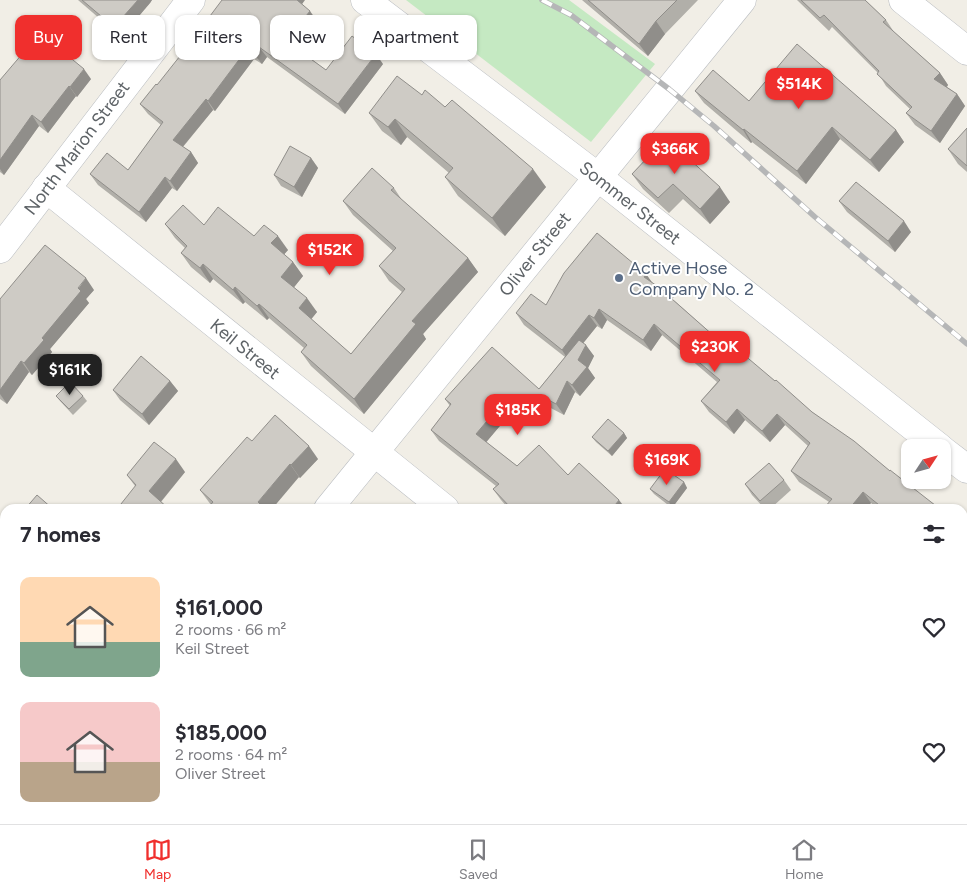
<!DOCTYPE html>
<meta charset="utf-8">
<style>
body{margin:0;font-family:Figtree,sans-serif;background:#f2f2f3;color:#2b2b33;height:100vh;display:flex;flex-direction:column;font-size:19px;white-space:nowrap}
*{box-sizing:border-box;margin:0}
p{font-size:16px;color:#7c7c81}
.icon{flex:none;width:28px;height:28px;fill:none;stroke:currentColor;stroke-width:2;stroke-linecap:round;stroke-linejoin:round}
.map{position:relative;flex:1;overflow:hidden}
.side{position:absolute;left:0px;top:504px;width:968px;height:321px;display:flex;flex-direction:column;background:#fff;border-radius:15px 15px 0 0;box-shadow:0 1px 4px #0004}
.side>*{flex:none}
.top-card{position:absolute;left:15px;top:15px;width:500px;height:45px;display:flex;gap:10px}
.needle{width:32px;rotate:54deg}
.buttons{position:absolute;left:901px;top:439px;display:grid;gap:10px}
.buttons a{display:grid;place-items:center;width:50px;height:50px;border-radius:10px;background:#fff;box-shadow:0 1px 4px #0004;font-size:25px}
.price{position:absolute;translate:-50% -42px;padding:0 11px;border-radius:10px;background:#f02f2d;color:#fff;font-size:16px;line-height:32px;filter:drop-shadow(0 1px 2px #0008)}
.price::after{content:'';position:absolute;left:50%;top:30px;width:15px;height:11px;margin-left:-8px;background:inherit;clip-path:polygon(0 0,100% 0,50% 100%)}
.price.selected{background:#222;color:#fff}
ul{padding:0;list-style:none}
li{display:flex;align-items:center;gap:15px;height:125px;padding:0 20px}
li span{display:grid;place-items:center;flex:none;width:140px;height:100px;border-radius:10px;color:#555}
li>.icon{margin-inline-start:auto}
span .icon{width:60px;height:60px;fill:#fffc;stroke-width:1}
li b{font-size:21px}
h2{display:flex;justify-content:space-between;align-items:center;height:60px;padding:0 20px;font-size:21px}
.pill{padding:0 18px;border-radius:10px;background:#fff;box-shadow:0 1px 4px #0004;font-size:18px;line-height:45px}
.pill.selected{background:#f02f2d;color:#fff}
.tab-bar{display:flex;justify-content:space-around;align-items:center;height:70px;border-top:1px solid #e1e1e2;background:#fff;font-size:14px;color:#7c7c81}
.tab-bar a{display:grid;justify-items:center;gap:2px}
.tab-bar .selected{color:#f02f2d}
.map>svg:first-child{display:block}
</style>
<div class="map">
<svg width="967" height="824" viewBox="0 0 967 824">
<rect width="100%" height="100%" fill="#f1eee6"/>
<polygon fill="#c5e9c2" points="406,0 569,0 655,64 591,142"/>
<g fill="none" stroke-linecap="round" stroke-linejoin="round">
<g stroke="#b9bcc0" stroke-width="29">
<g id="minor">
<polyline points="365,0 598,177 940,448"/>
<polyline points="903,0 967,51"/>
<polyline points="46,188 445,509"/>
<polyline points="0,249 191,0"/>
<polyline points="942,450 967,469"/>
<polyline points="328,509 742,0"/>
<polyline points="0,604 5,608"/>
<polyline points="278,820 283,824"/>
<polyline points="835,820 840,824"/>
<polyline points="23,824 27,820"/>
<polyline points="576,824 579,820"/>
</g>
</g>
<use href="#minor" stroke="#fff" stroke-width="28"/>
<g stroke="#b5b6b7" stroke-width="5.5">
<polyline id="rail" points="542,0 571,15 669,89 714,126 815,217 967,344"/>
</g>
<use href="#rail" stroke="#fff" stroke-width="4" stroke-dasharray="11" stroke-linecap="butt"/>
</g>
<g fill="#b1afa9">
<polygon points="78,0 152,0 150,3 121,37"/>
<polygon points="582,0 698,0 665,34 648,56"/>
<polygon points="797,0 865,0 886,20 894,32 940,73 948,85 947,87 957,94 965,106 940,143 915,125 906,113 910,109 886,86 878,73 832,27 829,31"/>
<polygon points="302,4 317,21 296,48 326,70 383,64 345,114 267,57 262,64 254,59 215,111 213,110 183,147 191,152 198,163 177,191 172,188 146,222 98,185 90,174 128,170 161,125 148,114 140,104 157,85"/>
<polygon points="91,79 77,97 76,96 48,133 39,126 4,175 0,172 0,80"/>
<polygon points="695,91 896,130 904,142 879,172 840,139 806,184 752,142 751,143 704,103"/>
<polygon points="422,95 445,107 546,187 505,236 458,196 445,177 449,173 407,137 401,145 382,131 369,113"/>
<polygon points="967,128 967,172 958,164 948,149"/>
<polygon points="666,138 730,202 710,224 683,199 669,213 643,189 632,174"/>
<polygon points="311,158 318,168 302,197 281,186 274,175"/>
<polygon points="394,188 402,200 468,258 478,272 423,334 426,339 364,414 311,366 301,352 304,348 269,318 267,320 245,302 243,304 213,279 210,283 191,267 181,253 185,248 175,238 165,224 204,225 254,236 288,250 284,254 293,262 303,276 294,287 317,312 311,319 351,354 402,292 389,281 379,266 393,251 353,215 343,201"/>
<polygon points="839,201 911,232 895,252 847,212"/>
<polygon points="646,274 652,283 677,303 714,336 812,412 940,509 878,509 871,503 829,502 799,482 791,471 808,446 785,425 770,442 745,420 734,434 709,412 701,401 717,382 662,335 651,351 607,320 602,329 597,326 583,343 594,356 588,368 595,378 580,396 575,392 564,415 547,406 533,423 516,407 486,442 517,466 568,475 626,509 509,509 501,500 493,489 496,486 439,441 431,430 450,406 445,399 539,389 565,357 524,325 516,313 546,305"/>
<polygon points="94,290 86,299 89,303 50,349 52,352 32,375 29,372 7,404 0,399 0,299"/>
<polygon points="170,381 178,391 149,425 120,400 113,390"/>
<polygon points="56,396 83,396 87,401 73,415 60,401"/>
<polygon points="624,433 627,438 612,456 596,442 592,437"/>
<polygon points="252,441 318,459 300,478 299,477 211,505 200,490"/>
<polygon points="185,472 161,502 135,486 127,475"/>
<polygon points="784,480 791,490 770,509 765,509 752,495 745,484"/>
<polygon points="684,482 687,488 672,508 654,494 650,489"/>
<polygon points="962,627 967,630 967,693 963,698 967,701 967,734 962,730"/>
<polygon points="0,690 5,694 5,804 0,801"/>
<polygon points="144,820 225,820 229,824 148,824"/>
<polygon points="405,820 532,820 528,824 410,824"/>
<polygon points="627,820 775,820 777,824 631,824"/>
<polygon points="909,820 962,820 967,824 914,824"/>
</g>
<g fill="#908e8a">
<polygon points="138,0 152,0 150,3 121,37 114,27"/>
<polygon points="295,0 305,0 300,7"/>
<polygon points="310,11 317,21 293,51 286,41"/>
<polygon points="656,21 665,34 648,56 639,44"/>
<polygon points="259,47 267,57 262,64 254,54"/>
<polygon points="247,49 254,59 215,111 208,101"/>
<polygon points="376,54 383,64 345,114 338,104"/>
<polygon points="84,69 91,79 77,97 70,87"/>
<polygon points="940,73 948,85 943,91 934,79"/>
<polygon points="69,86 76,96 48,133 41,122"/>
<polygon points="957,94 965,106 940,143 931,131"/>
<polygon points="206,99 213,110 180,150 173,140"/>
<polygon points="32,115 39,126 4,175 0,169 0,160"/>
<polygon points="395,119 407,137 401,145 388,127"/>
<polygon points="832,127 840,139 806,184 797,171"/>
<polygon points="744,129 752,142 751,143 743,130"/>
<polygon points="896,130 904,142 879,172 870,160"/>
<polygon points="191,152 198,163 177,191 170,181"/>
<polygon points="311,158 318,168 302,197 294,187"/>
<polygon points="533,169 546,187 505,236 492,218"/>
<polygon points="165,177 172,188 146,222 139,212"/>
<polygon points="720,187 730,202 710,224 700,209"/>
<polygon points="904,221 911,232 895,252 888,241"/>
<polygon points="278,236 288,250 281,258 271,243"/>
<polygon points="468,258 478,272 423,334 426,339 364,414 354,399 412,321"/>
<polygon points="293,262 303,276 291,291 281,277"/>
<polygon points="203,264 213,279 210,283 200,268"/>
<polygon points="646,274 654,285 644,277"/>
<polygon points="86,278 94,290 86,299 89,303 50,349 52,352 32,375 24,363"/>
<polygon points="235,287 245,302 243,304 233,290"/>
<polygon points="307,298 317,312 309,322 299,308"/>
<polygon points="259,304 269,318 267,320 257,306"/>
<polygon points="599,309 607,320 602,329 594,318"/>
<polygon points="589,315 597,326 569,361 562,350"/>
<polygon points="654,324 662,335 651,351 643,340"/>
<polygon points="586,345 594,356 588,368 595,378 580,396 572,385 578,360"/>
<polygon points="21,361 29,372 7,404 0,394 0,390"/>
<polygon points="170,381 178,391 149,425 142,414"/>
<polygon points="567,381 575,392 564,415 556,404"/>
<polygon points="539,395 547,406 533,423 525,411"/>
<polygon points="508,396 516,407 483,446 476,434"/>
<polygon points="737,409 745,420 734,434 726,422"/>
<polygon points="777,414 785,425 770,442 762,431"/>
<polygon points="624,433 627,438 612,456 608,451"/>
<polygon points="309,446 318,459 300,478 291,465"/>
<polygon points="176,459 185,472 158,505 149,491"/>
<polygon points="290,464 299,477 272,509 259,509 258,502"/>
<polygon points="684,482 687,488 672,508 669,502"/>
<polygon points="863,492 871,503 867,509 849,509"/>
<polygon points="619,500 626,509 612,509"/>
<polygon points="966,530 967,550 962,556 962,535"/>
<polygon points="967,672 967,693 962,699 962,678"/>
<polygon points="5,777 5,804 0,797 0,785"/>
<polygon points="504,820 532,820 528,824 500,824"/>
<polygon points="772,820 775,820 777,824 769,824"/>
</g>
<g fill="#cecbc5" stroke="#908e8a">
<polygon points="82,0 138,0 114,27"/>
<polygon points="222,0 297,0 310,11 286,41 326,70 352,36 376,54 338,104 259,47 254,54 247,49 208,101 206,99 173,140 191,152 170,181 165,177 139,212 90,174 107,153 128,170 163,122 140,104 156,84 157,85 180,56"/>
<polygon points="588,0 677,0 656,21 639,44"/>
<polygon points="801,0 865,0 886,20 883,22 940,73 934,79 957,94 931,131 906,113 912,107 877,74 879,71 824,15 820,18"/>
<polygon points="40,33 84,69 70,87 69,86 41,122 32,115 0,160 0,80"/>
<polygon points="797,44 896,130 870,160 832,127 797,171 744,129 743,130 695,91 713,70 749,101"/>
<polygon points="397,76 422,95 425,90 445,107 452,100 533,169 492,218 445,177 453,168 395,119 388,127 369,113"/>
<polygon points="967,128 967,166 948,149"/>
<polygon points="666,138 720,187 700,209 673,184 658,198 632,174"/>
<polygon points="290,146 311,158 294,187 274,175"/>
<polygon points="372,168 394,188 391,190 468,258 412,321 416,324 354,399 301,352 307,345 259,304 257,306 235,287 233,290 203,264 200,268 181,253 187,246 165,224 183,205 204,225 218,207 254,236 264,225 278,236 271,243 293,262 281,277 307,298 299,308 351,354 405,289 379,266 396,248 343,201"/>
<polygon points="856,182 904,221 888,241 839,201"/>
<polygon points="597,233 646,274 644,277 673,297 672,299 714,336 717,332 775,381 776,380 812,412 854,441 890,471 890,470 940,509 884,509 863,492 849,509 823,509 832,499 791,471 810,443 777,414 762,431 737,409 726,422 701,401 720,380 654,324 643,340 599,309 594,318 589,315 562,350 516,313 531,294 546,305 564,273"/>
<polygon points="45,245 86,278 78,288 81,291 42,338 44,340 24,363 21,361 0,390 0,299"/>
<polygon points="579,340 586,345 578,360 587,367 572,385 567,381 556,404 539,395 525,411 508,396 476,434 517,466 539,445 568,475 579,463 619,500 612,509 520,509 515,504 511,508 493,489 499,484 431,430 451,404 445,399 492,347 539,389"/>
<polygon points="141,356 170,381 142,414 113,390"/>
<polygon points="70,382 83,396 69,409 56,396"/>
<polygon points="275,415 309,446 291,465 290,464 258,502 262,506 259,509 207,509 213,502 200,490 247,437 252,441"/>
<polygon points="608,419 624,433 608,451 592,437"/>
<polygon points="154,442 176,459 149,491 169,509 117,509 136,485 127,475"/>
<polygon points="769,463 784,480 760,501 745,484"/>
<polygon points="665,469 684,482 669,502 650,489"/>
<polygon points="37,495 53,509 25,509"/>
<polygon points="962,527 966,530 962,535"/>
<polygon points="5,532 5,543 0,539"/>
<polygon points="962,627 967,630 967,672 962,678"/>
<polygon points="0,690 5,694 5,777 0,785"/>
<polygon points="962,698 967,701 967,729 962,725"/>
<polygon points="962,789 967,792 967,824 921,824 915,820 962,820"/>
<polygon points="68,820 97,820 102,824 65,824"/>
<polygon points="151,820 225,820 229,823 228,824 156,824"/>
<polygon points="413,820 504,820 500,824 418,824"/>
<polygon points="635,820 772,820 769,824 640,824"/>
</g>
<circle fill="#5c6f8a" stroke="#fff" stroke-width="2" cx="619" cy="278" r="5"/>
<g text-anchor="middle" dominant-baseline="central" stroke-width="4" stroke-linejoin="round" paint-order="stroke">
<g font-size="18" fill="#5e6367" stroke="#fff">
<text transform="translate(77 148) rotate(-53)">North Marion Street</text>
<text transform="translate(630 203) rotate(38)">Sommer Street</text>
<text transform="translate(535 254) rotate(-51)">Oliver Street</text>
<text transform="translate(245 349) rotate(39)">Keil Street</text>
</g>
<g font-size="18" fill="#4e5e75" stroke="#fff" text-anchor="start">
<text x="629" y="268">Active Hose<tspan x="629" dy="21">Company No. 2</tspan></text>
</g>
</g>
</svg>
<div class="buttons">
<a><svg class="needle" viewBox="-14 -14 28 28"><path d="M0-13l5 13h-10z" fill="#e53935"/><path d="M0 13l5-13h-10z" fill="#7c7c81"/></svg></a>
</div>
<b class="price" style="left:799px;top:110px">$514K</b>
<b class="price" style="left:675px;top:175px">$366K</b>
<b class="price" style="left:330px;top:276px">$152K</b>
<b class="price" style="left:715px;top:373px">$230K</b>
<b class="price selected" style="left:70px;top:396px">$161K</b>
<b class="price" style="left:518px;top:436px">$185K</b>
<b class="price" style="left:667px;top:486px">$169K</b>
<div class="top-card">
<a class="pill selected">Buy</a>
<a class="pill">Rent</a>
<a class="pill">Filters</a>
<a class="pill">New</a>
<a class="pill">Apartment</a>
</div>
<section class="side">
<h2>7 homes<svg class="icon" aria-label="filters" viewBox="0 0 24 24"><path d="M4 7h16M4 17h16"/><circle cx="9" cy="7" r="2"/><circle cx="15" cy="17" r="2"/></svg></h2>
<ul>
<li><span style="background:linear-gradient(#ffd9b3 65%,#7fa58c 0)"><svg class="icon" aria-label="home" viewBox="0 0 24 24"><path d="M3 11l9-7 9 7M6 9v11h12V9"/></svg></span><div><b>$161,000</b><p>2 rooms · 66 m²</p><p>Keil Street</p></div><svg class="icon" aria-label="heart" viewBox="0 0 24 24"><path d="M12 20l-8-8c-3-5 5-10 8-4 3-6 11-1 8 4z"/></svg></li>
<li><span style="background:linear-gradient(#f6c9c9 60%,#b9a48a 0)"><svg class="icon" aria-label="home" viewBox="0 0 24 24"><path d="M3 11l9-7 9 7M6 9v11h12V9"/></svg></span><div><b>$185,000</b><p>2 rooms · 64 m²</p><p>Oliver Street</p></div><svg class="icon" aria-label="heart" viewBox="0 0 24 24"><path d="M12 20l-8-8c-3-5 5-10 8-4 3-6 11-1 8 4z"/></svg></li>
</ul>
</section>
</div>
<nav class="tab-bar">
<a class="selected"><svg class="icon" aria-label="map" viewBox="0 0 24 24"><path d="M3 6l6-2 6 2 6-2v14l-6 2-6-2-6 2zM9 4v14M15 6v14"/></svg>Map</a>
<a><svg class="icon" aria-label="saved" viewBox="0 0 24 24"><path d="M7 4h10v16l-5-4-5 4z"/></svg>Saved</a>
<a><svg class="icon" aria-label="home" viewBox="0 0 24 24"><path d="M3 11l9-7 9 7M6 9v11h12V9"/></svg>Home</a>
</nav>
